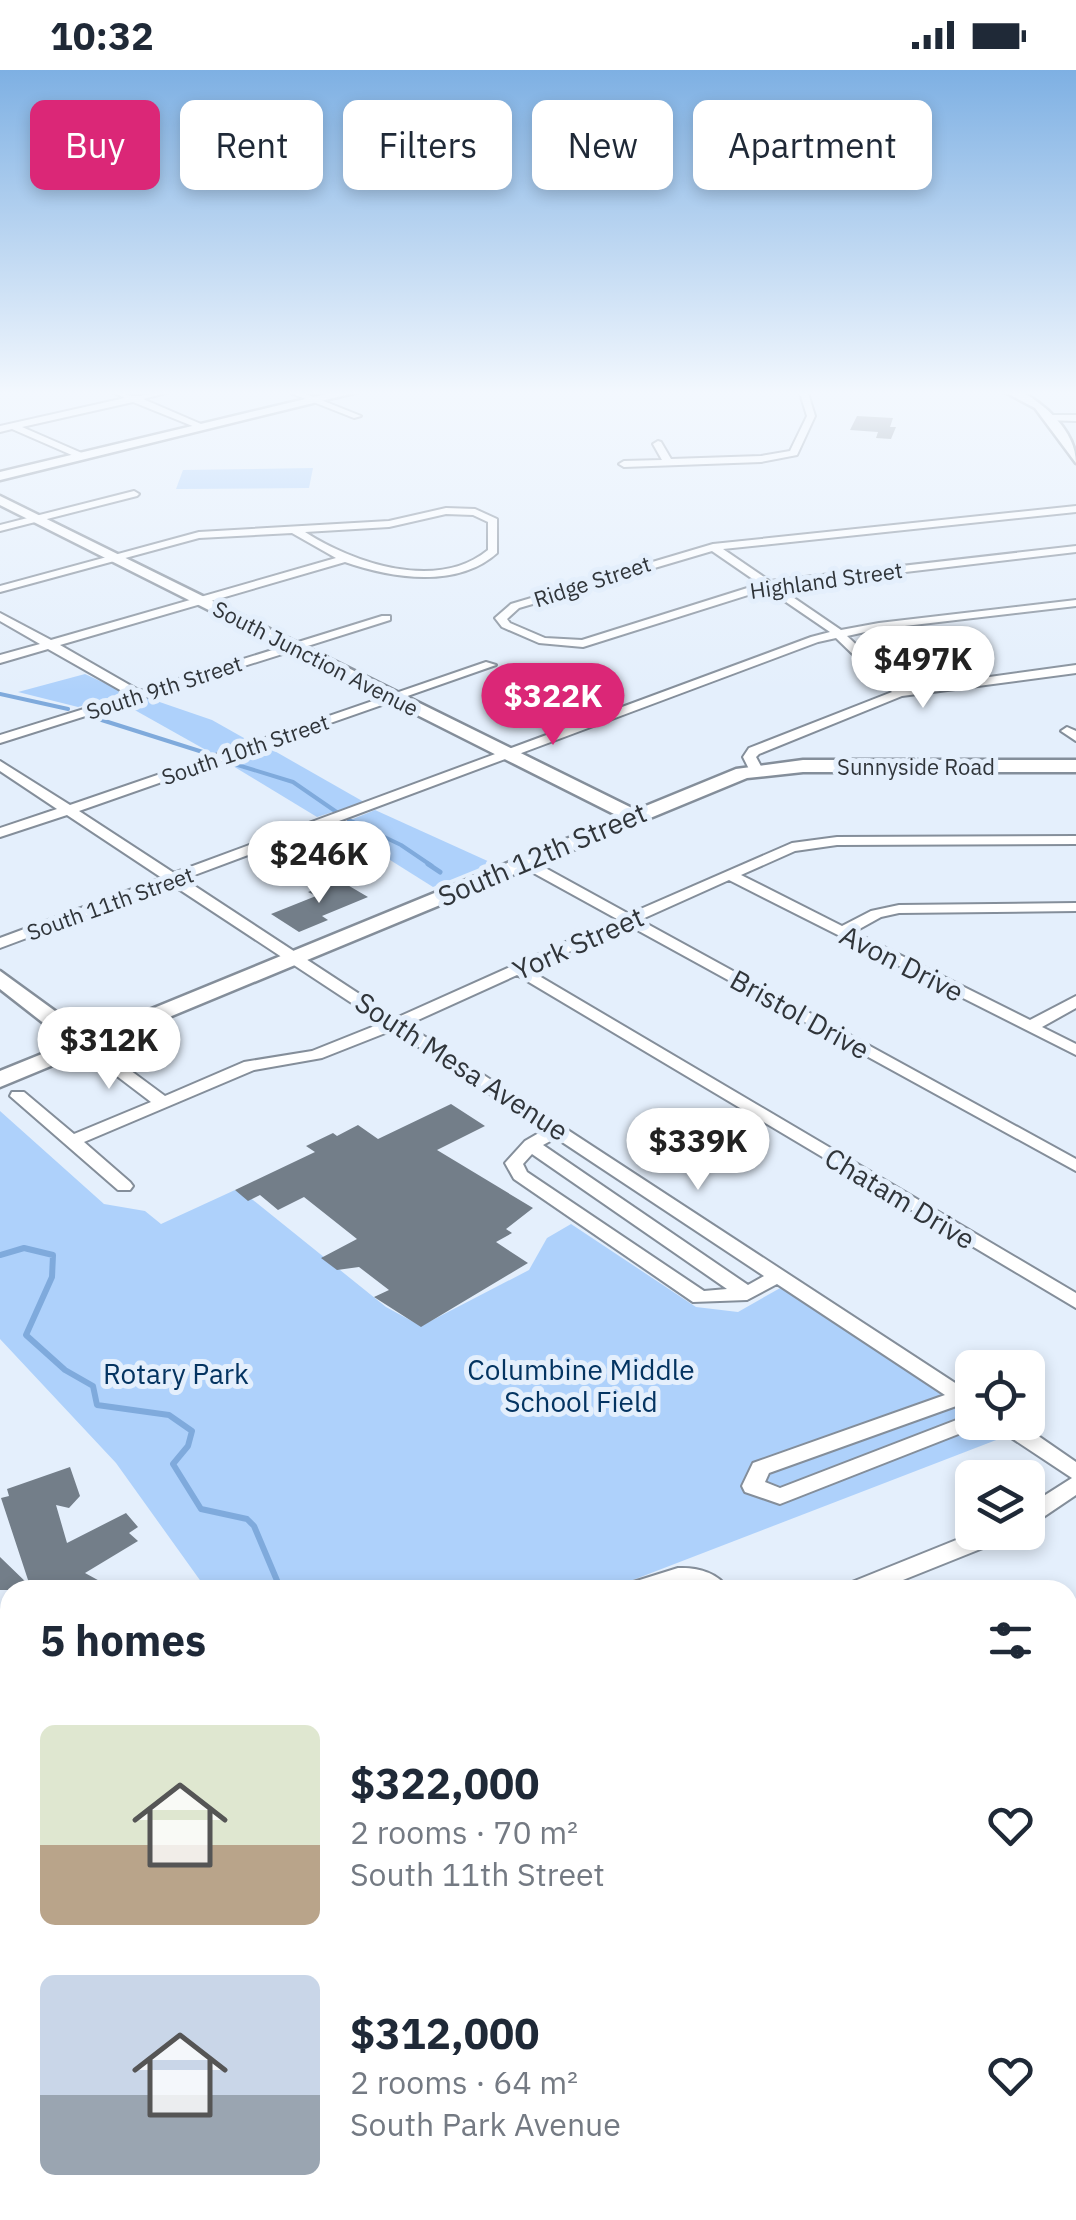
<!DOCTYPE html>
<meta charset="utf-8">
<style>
body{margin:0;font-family:"IBM Plex Sans",sans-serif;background:#f6f6f7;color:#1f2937;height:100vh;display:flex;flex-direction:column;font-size:38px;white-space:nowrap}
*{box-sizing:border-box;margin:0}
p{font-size:32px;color:#747a83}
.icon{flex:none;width:55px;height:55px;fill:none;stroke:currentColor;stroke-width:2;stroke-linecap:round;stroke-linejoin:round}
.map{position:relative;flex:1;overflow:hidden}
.drawer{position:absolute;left:0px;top:1510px;width:1078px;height:640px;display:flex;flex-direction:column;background:#fff;border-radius:30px 30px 0 0;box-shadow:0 5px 15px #0003}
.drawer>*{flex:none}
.hud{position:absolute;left:30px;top:30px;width:1018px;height:90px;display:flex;gap:20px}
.fabs{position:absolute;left:955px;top:1280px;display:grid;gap:20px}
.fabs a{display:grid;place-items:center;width:90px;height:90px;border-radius:15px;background:#fff;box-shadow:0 5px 15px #0003;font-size:50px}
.price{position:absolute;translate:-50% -85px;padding:0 22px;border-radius:35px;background:#fff;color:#222;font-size:32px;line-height:65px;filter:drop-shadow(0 2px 5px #0008)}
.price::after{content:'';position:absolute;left:50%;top:60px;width:30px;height:22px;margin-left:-15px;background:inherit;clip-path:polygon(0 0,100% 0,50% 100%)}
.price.active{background:#db2777;color:#fff}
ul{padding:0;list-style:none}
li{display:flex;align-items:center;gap:30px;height:250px;padding:0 40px}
li span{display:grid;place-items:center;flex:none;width:280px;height:200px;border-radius:15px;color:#555}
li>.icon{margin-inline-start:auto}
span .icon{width:120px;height:120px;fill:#fffc;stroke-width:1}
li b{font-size:42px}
h2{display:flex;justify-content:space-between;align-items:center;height:120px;padding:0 40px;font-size:42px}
.tag{padding:0 35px;border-radius:15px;background:#fff;box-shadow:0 5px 15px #0003;font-size:35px;line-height:90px}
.tag.active{background:#db2777;color:#fff}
.status{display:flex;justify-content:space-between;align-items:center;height:70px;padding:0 50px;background:#fff;direction:ltr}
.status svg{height:28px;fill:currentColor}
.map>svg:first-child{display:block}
</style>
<div class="status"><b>10:32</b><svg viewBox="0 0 49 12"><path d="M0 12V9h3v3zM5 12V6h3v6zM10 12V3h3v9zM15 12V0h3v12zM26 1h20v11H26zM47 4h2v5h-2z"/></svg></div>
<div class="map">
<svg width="1076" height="2150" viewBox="0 0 1076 2150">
<rect width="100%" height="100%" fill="#e4effc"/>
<g fill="#aed1fb">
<polygon points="313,398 309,418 176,419 183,400"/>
<polygon points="85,604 126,623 78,637 18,622"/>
<polygon points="145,627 212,650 251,672 213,684 124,634"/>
<polygon points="264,675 364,732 317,747 223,690"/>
<polygon points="375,740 492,793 433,817 336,756"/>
<polygon points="0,1041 104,1134 145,1141 161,1154 235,1120 253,1130 386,1237 421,1256 529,1200 547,1168 571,1154 696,1237 738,1242 782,1217 972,1345 972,1352 983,1353 1004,1367 607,1520 207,1520 116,1393 0,1269"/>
</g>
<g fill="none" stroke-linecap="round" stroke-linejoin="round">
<g stroke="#7faadc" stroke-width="4">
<polyline points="0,624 68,639"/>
<polyline points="89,646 209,684"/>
<polyline points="228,692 293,712 338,743"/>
<polyline points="349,750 401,775 432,796"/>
</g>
<polyline stroke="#7faadc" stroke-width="5" points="428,794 440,802"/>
<polyline stroke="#7faadc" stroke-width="6" points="0,1185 24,1178 53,1185 52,1207 26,1265 65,1300 93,1316 97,1335 169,1345 192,1361 188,1376 173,1394 201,1439 247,1449 254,1456 281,1520"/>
<polyline stroke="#7faadc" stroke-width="8" points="1068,1883 1076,1885"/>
</g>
<g fill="#737e89">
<polygon points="857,346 893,348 890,357 896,357 891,369 876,368 878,362 850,360"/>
<polygon points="339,810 368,827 322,846 328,850 299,862 271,844 316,826 308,822"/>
<polygon points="451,1034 485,1056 437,1080 533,1138 506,1159 512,1163 496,1172 528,1193 421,1257 374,1227 389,1220 359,1197 337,1200 321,1188 357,1169 304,1127 278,1140 260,1125 248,1131 235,1120 315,1082 306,1076 333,1063 337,1066 358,1055 378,1069"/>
<polygon points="70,1397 80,1426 69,1438 56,1435 67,1473 126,1443 138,1457 129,1463 138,1471 85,1503 116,1520 0,1520 0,1487 30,1516 1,1428 9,1426 7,1419"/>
</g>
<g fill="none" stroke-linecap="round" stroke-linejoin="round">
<g stroke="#848e9a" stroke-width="4">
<g id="street">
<path d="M108 320C118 320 124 325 133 326 146 327 163 320 177 320L143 329 208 357 200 359 133 332 22 357 84 384V388L81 389 12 359 0 362V356L125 328Z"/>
<polygon points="283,320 296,320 361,346 354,348"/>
<polygon points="799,320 807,320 815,346 797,385 761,392 624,397 619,394 624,391 662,390 653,374 658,371 661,372 671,389 761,386 790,381 807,346"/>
<polygon points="1047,345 1076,345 1076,351 1044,350"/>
<polygon points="134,421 139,424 137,426 0,461 0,455"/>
<path d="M1076 436V442L723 479 770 511 1076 476V482L778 517 841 560 879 553 1076 530V536L879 559 847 566 903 619 1076 595V603L902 626 759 684 756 687 763 700 761 703H751L743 687 749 678 892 622 836 568 818 572 184 809 396 948 617 849 519 795V789H529L629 844 792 773 837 767 1076 766V774L837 775 795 781 741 805 842 856 871 841 899 835 1076 833V841L899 843 881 847 854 862 1030 950 1076 926V938L1042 957 1076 974V985L729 810 640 850 1076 1089V1101L628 855 529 900 1076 1223V1238L517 905 407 955 972 1324V1340L959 1335 769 1403 765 1412 780 1418 972 1344V1352H981L979 1356 780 1434 745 1422 742 1416 753 1393 945 1325 777 1214 747 1230 693 1232 514 1109 505 1093 525 1071 544 1060 393 960 322 988 254 1000 84 1072 130 1112 133 1116 130 1120H118L10 1026 12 1022H24L74 1064 151 1032 80 978 78 975 80 972H92L165 1026 244 992 312 981 382 953 171 814 0 878V868L162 808 67 745 0 767V758L57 739 0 701V691L70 735 486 592 496 595 79 741 174 803 811 567 830 562 767 519 583 577 539 573 502 557 495 548 511 534 713 474ZM712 481 760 514 582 570 545 568 510 553 507 549 519 538ZM556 1068 764 1206 748 1215 543 1075ZM532 1084 727 1219 704 1221 527 1102 523 1094Z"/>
<path d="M446 438 475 439 497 449V483C457 519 391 508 345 492L60 575 140 621 382 546H390V550L0 673V665L129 625 48 579 0 593V585L40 574 0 551V543L51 570 336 488 292 463 199 468 0 522V516L199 462 389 451ZM446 444 473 445 488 452V480C437 522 353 493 305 462L389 457Z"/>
<polygon points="1067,657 1076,661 1076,671 1061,661"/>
<polygon points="992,1352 1018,1352 1076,1392 1076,1425 1036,1452 1028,1454 1028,1436 1072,1408 995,1357"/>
<polygon points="976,1462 1011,1462 1008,1468 878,1520 844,1520 847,1514"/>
<path d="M678 1498C698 1497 719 1503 729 1520H702L688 1514 659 1520H624L627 1514Z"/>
<polygon points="1076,1634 1076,1654 1068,1657 1068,1637"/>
<polygon points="10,1674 10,1695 0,1698 0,1677"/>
<polygon points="289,2140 319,2140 318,2150 288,2150"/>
</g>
</g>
<g stroke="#848e9a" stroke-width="5">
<g id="secondary">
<polygon points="343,320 366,320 0,410 0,402"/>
<path d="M1018 320C1044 333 1076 361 1076 393L1035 338 1003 321Z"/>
<polygon points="0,426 636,740 736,699 803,690 1076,690 1076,702 803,702 747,708 0,1017 0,1001 69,973 0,919 0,901 88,965 620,747 0,435"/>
<rect x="0" y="1914" width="10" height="36"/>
<rect x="1068" y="1916" width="8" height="36"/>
</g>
</g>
<use href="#street" fill="#fff" fill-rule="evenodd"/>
<use href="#secondary" fill="#fff" fill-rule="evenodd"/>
</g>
<linearGradient id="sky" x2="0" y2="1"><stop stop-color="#7eb0e3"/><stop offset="0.52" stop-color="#f3f8fe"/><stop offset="1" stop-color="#f3f8fe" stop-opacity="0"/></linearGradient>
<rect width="1076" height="621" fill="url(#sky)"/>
<g text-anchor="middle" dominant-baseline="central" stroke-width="10" stroke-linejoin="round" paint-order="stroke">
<g font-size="22" fill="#30353a" stroke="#e4effc">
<text transform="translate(826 510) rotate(-8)">Highland Street</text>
<text transform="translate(592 511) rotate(-18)">Ridge Street</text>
<text transform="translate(316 588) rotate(27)">South Junction Avenue</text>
<text transform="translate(164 617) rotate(-18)">South 9th Street</text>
<text transform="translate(245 679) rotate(-19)">South 10th Street</text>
<text x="916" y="696">Sunnyside Road</text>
<text transform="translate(110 833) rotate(-20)">South 11th Street</text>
</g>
<g font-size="28" fill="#30353a" stroke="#e4effc">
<text transform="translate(542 784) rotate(-23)">South 12th Street</text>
<text transform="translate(578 873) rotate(-24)">York Street</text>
<text transform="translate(902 893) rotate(27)">Avon Drive</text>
<text transform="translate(800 944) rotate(29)">Bristol Drive</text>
<text transform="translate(462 996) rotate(33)">South Mesa Avenue</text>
<text transform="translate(900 1128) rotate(31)">Chatam Drive</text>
</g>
<g font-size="28" fill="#043461" stroke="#e4effc">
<text x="581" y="1299">Columbine Middle<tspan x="581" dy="32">School Field</tspan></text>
<text x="176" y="1303">Rotary Park</text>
</g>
</g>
</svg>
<div class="fabs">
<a><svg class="icon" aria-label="locate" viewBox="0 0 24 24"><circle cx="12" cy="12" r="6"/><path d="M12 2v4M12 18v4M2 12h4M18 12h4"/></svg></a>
<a><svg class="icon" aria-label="layers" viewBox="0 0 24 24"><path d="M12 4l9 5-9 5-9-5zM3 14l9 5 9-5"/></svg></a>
</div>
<b class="price" style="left:923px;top:641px">$497K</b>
<b class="price active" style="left:553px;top:678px">$322K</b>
<b class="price" style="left:319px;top:836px">$246K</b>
<b class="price" style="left:109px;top:1022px">$312K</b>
<b class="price" style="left:698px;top:1123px">$339K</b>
<div class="hud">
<a class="tag active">Buy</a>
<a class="tag">Rent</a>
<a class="tag">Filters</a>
<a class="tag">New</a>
<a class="tag">Apartment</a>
</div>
<section class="drawer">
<h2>5 homes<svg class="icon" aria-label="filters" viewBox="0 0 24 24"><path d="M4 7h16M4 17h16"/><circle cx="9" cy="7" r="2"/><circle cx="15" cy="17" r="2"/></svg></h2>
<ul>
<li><span style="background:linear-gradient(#dfe7d0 60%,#b9a48a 0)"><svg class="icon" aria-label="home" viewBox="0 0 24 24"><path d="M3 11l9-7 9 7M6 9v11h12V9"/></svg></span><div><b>$322,000</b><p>2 rooms · 70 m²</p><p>South 11th Street</p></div><svg class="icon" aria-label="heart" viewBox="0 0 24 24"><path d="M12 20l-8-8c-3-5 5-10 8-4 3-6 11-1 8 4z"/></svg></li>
<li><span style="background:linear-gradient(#c9d6e8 60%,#9aa5b1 0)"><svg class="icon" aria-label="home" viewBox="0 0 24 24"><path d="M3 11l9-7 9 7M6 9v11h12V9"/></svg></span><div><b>$312,000</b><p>2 rooms · 64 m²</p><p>South Park Avenue</p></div><svg class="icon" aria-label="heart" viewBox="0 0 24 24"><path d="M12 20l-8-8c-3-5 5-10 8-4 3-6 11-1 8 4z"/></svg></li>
</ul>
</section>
</div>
